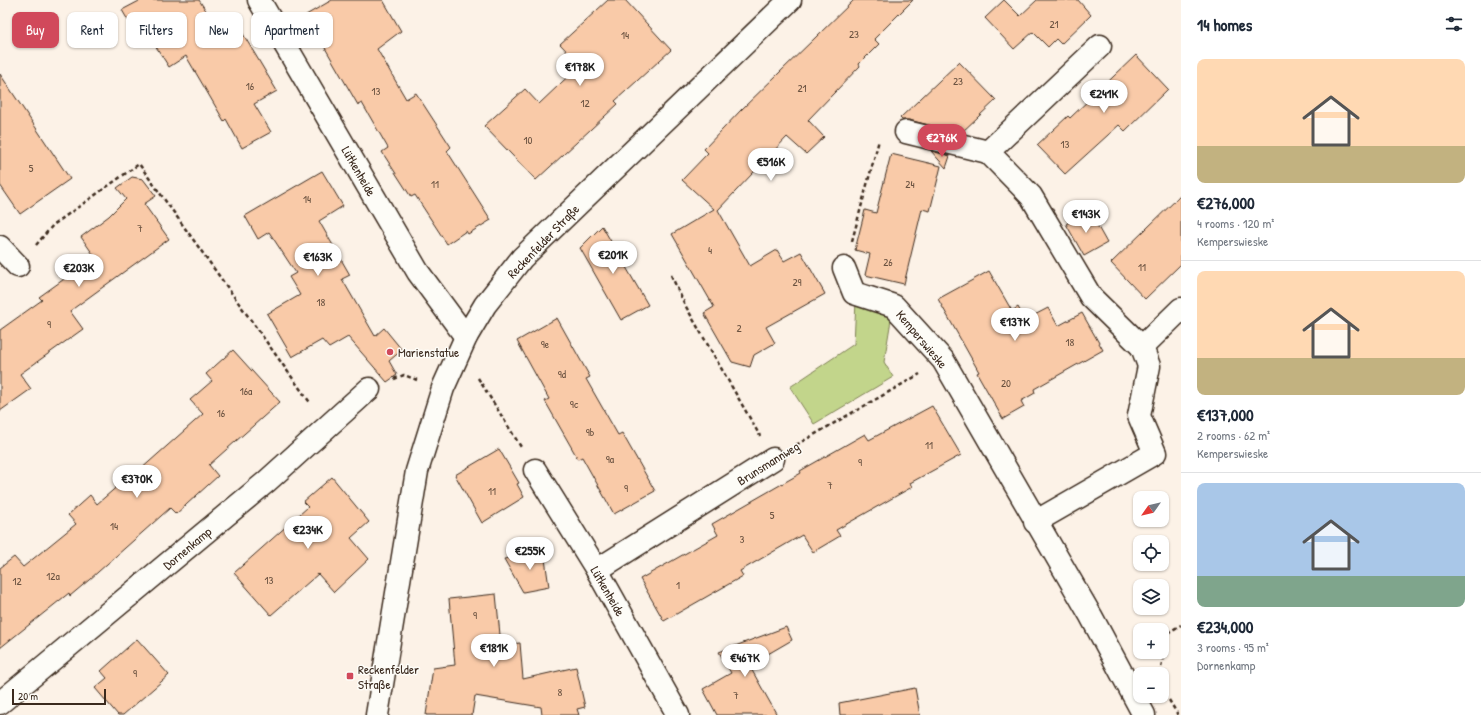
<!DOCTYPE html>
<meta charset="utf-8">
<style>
body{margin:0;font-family:"Patrick Hand",sans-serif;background:#f6f6f7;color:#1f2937;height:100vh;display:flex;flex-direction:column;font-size:15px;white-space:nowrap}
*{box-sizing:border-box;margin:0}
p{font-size:13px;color:#747a83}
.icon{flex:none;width:22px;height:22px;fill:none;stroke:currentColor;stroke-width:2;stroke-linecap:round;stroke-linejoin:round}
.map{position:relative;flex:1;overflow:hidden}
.details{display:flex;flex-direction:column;background:#fff;width:300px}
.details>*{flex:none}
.banner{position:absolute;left:12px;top:12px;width:380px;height:36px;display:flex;gap:8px}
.needle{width:26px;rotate:236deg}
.controls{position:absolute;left:1133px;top:491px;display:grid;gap:8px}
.controls a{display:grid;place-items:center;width:36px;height:36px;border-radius:8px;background:#fff;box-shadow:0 1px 3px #0004;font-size:20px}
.scale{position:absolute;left:12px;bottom:10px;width:94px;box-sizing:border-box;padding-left:4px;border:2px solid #3b2a1e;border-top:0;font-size:11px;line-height:14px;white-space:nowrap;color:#3b2a1e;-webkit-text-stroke:3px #fdfcf7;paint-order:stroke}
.price{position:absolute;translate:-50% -34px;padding:0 9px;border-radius:14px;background:#fff;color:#222;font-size:13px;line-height:26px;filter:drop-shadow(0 1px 2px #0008)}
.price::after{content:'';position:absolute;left:50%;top:24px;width:12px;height:9px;margin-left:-6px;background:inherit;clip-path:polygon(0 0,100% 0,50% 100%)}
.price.selected{background:#d1495b;color:#fff}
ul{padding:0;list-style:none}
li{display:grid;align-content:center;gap:8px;height:212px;padding:0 16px}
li+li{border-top:1px solid #e0e1e3}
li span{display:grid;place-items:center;height:124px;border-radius:8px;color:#555}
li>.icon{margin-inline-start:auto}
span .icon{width:72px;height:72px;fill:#fffc;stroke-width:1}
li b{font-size:17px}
h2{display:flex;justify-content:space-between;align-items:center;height:48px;padding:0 16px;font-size:17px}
.pill{padding:0 14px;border-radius:8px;background:#fff;box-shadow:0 1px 3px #0004;font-size:14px;line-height:36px}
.pill.selected{background:#d1495b;color:#fff}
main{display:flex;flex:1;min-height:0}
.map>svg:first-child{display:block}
</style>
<main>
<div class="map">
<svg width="1181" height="715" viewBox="0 0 1181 715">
<rect width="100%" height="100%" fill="#fcf2e7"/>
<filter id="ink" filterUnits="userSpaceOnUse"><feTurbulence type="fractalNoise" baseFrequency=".025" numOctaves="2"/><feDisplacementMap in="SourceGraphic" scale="8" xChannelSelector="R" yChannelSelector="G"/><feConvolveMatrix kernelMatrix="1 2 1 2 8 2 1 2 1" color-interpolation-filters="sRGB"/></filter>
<g filter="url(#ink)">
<polygon fill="#c2d58b" stroke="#7e8054" points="856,301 892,314 884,362 893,377 814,424 790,387 854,344"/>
<g fill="#f9caa8" stroke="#3b2a1e">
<polygon points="141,0 199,0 224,38 240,29 277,91 254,104 271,132 242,148 226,119 224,121 186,56 169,67 146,31 137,36 122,10"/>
<polygon points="332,0 383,0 401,31 377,49 406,99 416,93 451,147 447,151 491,220 468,234 466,231 447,244 415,195 411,197 382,152 388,148 362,103 358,105 306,15"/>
<polygon points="608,0 625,0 671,50 615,101 618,104 536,180 484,126 525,89 539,104 580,65 560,44"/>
<polygon points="854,0 913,0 874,39 879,44 859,64 860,66 808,120 824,137 806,154 787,137 718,210 750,266 777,250 784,261 801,252 825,294 766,327 775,343 754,355 750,367 732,362 704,313 714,307 672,234 714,209 682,180 708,153 704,149 741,110"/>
<polygon points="1004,0 1020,16 1037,0 1078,0 1091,15 1061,44 1056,39 1048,47 1033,32 1014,49 985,18"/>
<polygon points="1136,55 1168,89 1125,131 1119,125 1065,174 1037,145 1068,116 1070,118"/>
<polygon points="959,62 996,100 961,133 909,120 902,120 900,118"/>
<polygon points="0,74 70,179 20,214 0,185"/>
<polygon points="931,151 950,156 946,168"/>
<polygon points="891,154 941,166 930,211 922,209 904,284 865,275 870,254 855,250 865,210 876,213"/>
<polygon points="322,171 343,206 319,221 350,275 342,279 375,336 384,328 402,350 389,361 397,375 387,382 348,337 329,348 322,340 292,357 267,314 300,295 289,277 296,273 269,232 258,239 245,216"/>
<polygon points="132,177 143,179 156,196 144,204 169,239 70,311 83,329 20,374 31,389 0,411 0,330 42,300 39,297 95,257 81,237 109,216 126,199 117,188"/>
<polygon points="1181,195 1181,264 1145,299 1111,263"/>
<polygon points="1089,211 1107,243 1084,256 1066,224"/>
<polygon points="602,226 648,305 621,320 580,248"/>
<polygon points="989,271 1012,311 1018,307 1025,320 1048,308 1058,326 1082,313 1103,350 1034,389 1035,393 1021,401 1024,407 1003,419 977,373 979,372 938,299"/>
<polygon points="557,318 590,377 586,379 618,435 622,433 655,491 614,514 582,457 578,459 545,401 549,399 517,341"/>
<polygon points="233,350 280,402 209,465 218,476 176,514 170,508 89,580 70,596 69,593 0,648 0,568 14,557 23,567 76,524 68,515 90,495 97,504 120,484 122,486 203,414 190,400 212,381 206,374"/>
<polygon points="932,406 961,455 910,483 912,487 836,530 840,536 813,552 802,535 740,571 743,576 664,621 640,579 718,535 712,524 801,473 800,471 865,434 869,440"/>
<polygon points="499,449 519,483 517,484 524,497 482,523 455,475"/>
<polygon points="332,477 369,522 351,538 369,559 334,592 318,574 271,615 234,573 308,507 303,502"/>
<polygon points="544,552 549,587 523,592 504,559"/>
<polygon points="496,594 501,645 520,643 523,679 576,667 585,707 577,709 579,715 542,715 541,707 475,696 472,715 426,715 433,668 455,665 449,599"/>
<polygon points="786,627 792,640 749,665 777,715 717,715 703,689 731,673 719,652"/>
<polygon points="137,639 169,675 123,715 118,715 95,688 107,678 101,671"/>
<polygon points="915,688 920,715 840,715 839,703"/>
</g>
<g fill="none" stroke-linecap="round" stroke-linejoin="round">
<g stroke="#3b2a1e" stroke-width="25">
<g id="minor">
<polyline points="259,0 418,272 466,337"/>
<polyline points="1100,46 988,152 1031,196 1091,297 1142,347"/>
<polyline points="906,132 988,152"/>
<polyline points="0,247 18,266"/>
<polyline points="844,268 854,293 894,306 943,360 1091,616 1144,715"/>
<polyline points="535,470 597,570 678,715"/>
<polyline points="1035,522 1155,453 1139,416 1149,366 1142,347 1181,309"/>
<polyline points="597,570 773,459"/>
<polyline points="0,703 266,482 369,389"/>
</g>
</g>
<g stroke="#3b2a1e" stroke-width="25">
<polyline id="tertiary" points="377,715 417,471 443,388 466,337 485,305 522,258 790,0"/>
</g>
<g stroke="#3b2a1e" stroke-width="2.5" stroke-dasharray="4 3" stroke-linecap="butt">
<polyline points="852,241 879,140"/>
<polyline points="36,245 53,225 139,164 311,404"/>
<polyline points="671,275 685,305 760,436"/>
<polyline points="478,378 521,447"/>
<polyline points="394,379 404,375 417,380"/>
<polyline points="796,445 920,374"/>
<polyline points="1160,674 1167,633 1181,625"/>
<polyline points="1169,700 1178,715"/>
</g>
<use href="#minor" stroke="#fdfcf7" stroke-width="22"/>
<use href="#tertiary" stroke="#fdfcf7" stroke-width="22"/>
</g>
</g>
<g fill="#d1495b" stroke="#fdfcf7" stroke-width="1.5">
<circle cx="390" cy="352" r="4"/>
<rect x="346" y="672" width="8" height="8" rx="2"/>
</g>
<g text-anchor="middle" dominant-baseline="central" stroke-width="3" stroke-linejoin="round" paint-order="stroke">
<g font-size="11" fill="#6a5240">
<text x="1054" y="24">21</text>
<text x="854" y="34">23</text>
<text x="625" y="35">14</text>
<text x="958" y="81">23</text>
<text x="250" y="86">16</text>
<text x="802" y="88">21</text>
<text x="376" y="91">13</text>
<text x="585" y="103">12</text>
<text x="528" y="140">10</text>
<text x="1065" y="144">13</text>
<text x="31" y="168">5</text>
<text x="435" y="184">11</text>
<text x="910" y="184">24</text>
<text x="307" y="199">14</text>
<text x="140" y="228">7</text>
<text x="710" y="250">4</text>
<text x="888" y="262">26</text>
<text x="1142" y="267">11</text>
<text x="797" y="282">29</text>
<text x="321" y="302">18</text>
<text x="49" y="324">9</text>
<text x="739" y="328">2</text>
<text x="1070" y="342">18</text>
<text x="545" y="344">9e</text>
<text x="562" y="374">9d</text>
<text x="1006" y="383">20</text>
<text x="246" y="391">16a</text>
<text x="574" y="404">9c</text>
<text x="221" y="413">16</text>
<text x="590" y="432">9b</text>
<text x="929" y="445">11</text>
<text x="610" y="459">9a</text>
<text x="860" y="462">9</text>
<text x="830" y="485">7</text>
<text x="626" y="488">9</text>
<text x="492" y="491">11</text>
<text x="772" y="515">5</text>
<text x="114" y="526">14</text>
<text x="742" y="539">3</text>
<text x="53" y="576">12a</text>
<text x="269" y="580">13</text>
<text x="17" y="581">12</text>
<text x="678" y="585">1</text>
<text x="475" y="615">9</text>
<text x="135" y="673">9</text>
<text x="560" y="692">8</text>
<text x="736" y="695">7</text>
</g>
<g font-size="13" fill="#3b2a1e" stroke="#fdfcf7">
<text transform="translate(359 171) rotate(60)">Lütkenheide</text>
<text transform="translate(543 241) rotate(-46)">Reckenfelder Straße</text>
<text transform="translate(922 339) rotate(50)">Kemperswieske</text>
<text transform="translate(768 463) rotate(-32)">Brunsmannweg</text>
<text transform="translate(187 548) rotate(-40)">Dornenkamp</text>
<text transform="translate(608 591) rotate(60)">Lütkenheide</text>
</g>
<g font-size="13" fill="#3b2a1e" stroke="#fdfcf7" text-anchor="start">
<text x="398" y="352">Marienstatue</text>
<text x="358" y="669">Reckenfelder<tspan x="358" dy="15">Straße</tspan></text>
</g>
</g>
</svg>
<div class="controls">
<a><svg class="needle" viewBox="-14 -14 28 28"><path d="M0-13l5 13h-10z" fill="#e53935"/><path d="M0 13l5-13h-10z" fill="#747a83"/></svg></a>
<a><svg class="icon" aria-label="locate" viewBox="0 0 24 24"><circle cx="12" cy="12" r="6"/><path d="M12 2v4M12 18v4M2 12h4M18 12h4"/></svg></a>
<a><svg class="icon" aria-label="layers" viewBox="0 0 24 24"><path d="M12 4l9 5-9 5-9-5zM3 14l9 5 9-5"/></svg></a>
<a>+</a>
<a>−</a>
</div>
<div class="scale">20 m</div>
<b class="price" style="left:580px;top:87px">€178K</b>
<b class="price" style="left:1104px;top:114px">€241K</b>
<b class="price selected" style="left:942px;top:158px">€276K</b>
<b class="price" style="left:771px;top:182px">€516K</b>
<b class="price" style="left:1086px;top:234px">€143K</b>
<b class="price" style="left:613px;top:275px">€201K</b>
<b class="price" style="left:318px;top:277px">€163K</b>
<b class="price" style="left:79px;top:288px">€203K</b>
<b class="price" style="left:1015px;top:342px">€137K</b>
<b class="price" style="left:137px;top:499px">€370K</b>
<b class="price" style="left:308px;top:550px">€234K</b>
<b class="price" style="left:530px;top:571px">€255K</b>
<b class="price" style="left:494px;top:668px">€181K</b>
<b class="price" style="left:745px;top:678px">€467K</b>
<div class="banner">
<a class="pill selected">Buy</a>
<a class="pill">Rent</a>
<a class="pill">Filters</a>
<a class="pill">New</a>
<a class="pill">Apartment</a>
</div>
</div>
<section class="details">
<h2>14 homes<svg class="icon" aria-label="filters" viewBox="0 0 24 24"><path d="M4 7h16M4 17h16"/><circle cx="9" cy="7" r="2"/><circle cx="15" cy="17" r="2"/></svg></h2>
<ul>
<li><span style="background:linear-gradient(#ffd9b3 70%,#c2b280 0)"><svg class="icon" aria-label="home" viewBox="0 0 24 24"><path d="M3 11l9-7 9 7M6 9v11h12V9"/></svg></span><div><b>€276,000</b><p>4 rooms · 120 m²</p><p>Kemperswieske</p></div></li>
<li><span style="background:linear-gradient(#ffd9b3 70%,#c2b280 0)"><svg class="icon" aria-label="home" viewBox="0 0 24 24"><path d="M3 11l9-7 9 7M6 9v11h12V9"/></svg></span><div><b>€137,000</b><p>2 rooms · 62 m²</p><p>Kemperswieske</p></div></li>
<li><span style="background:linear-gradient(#a9c7e8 75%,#7fa58c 0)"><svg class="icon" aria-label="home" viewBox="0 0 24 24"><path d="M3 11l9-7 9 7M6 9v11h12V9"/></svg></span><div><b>€234,000</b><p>3 rooms · 95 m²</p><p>Dornenkamp</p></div></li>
</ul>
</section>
</main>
